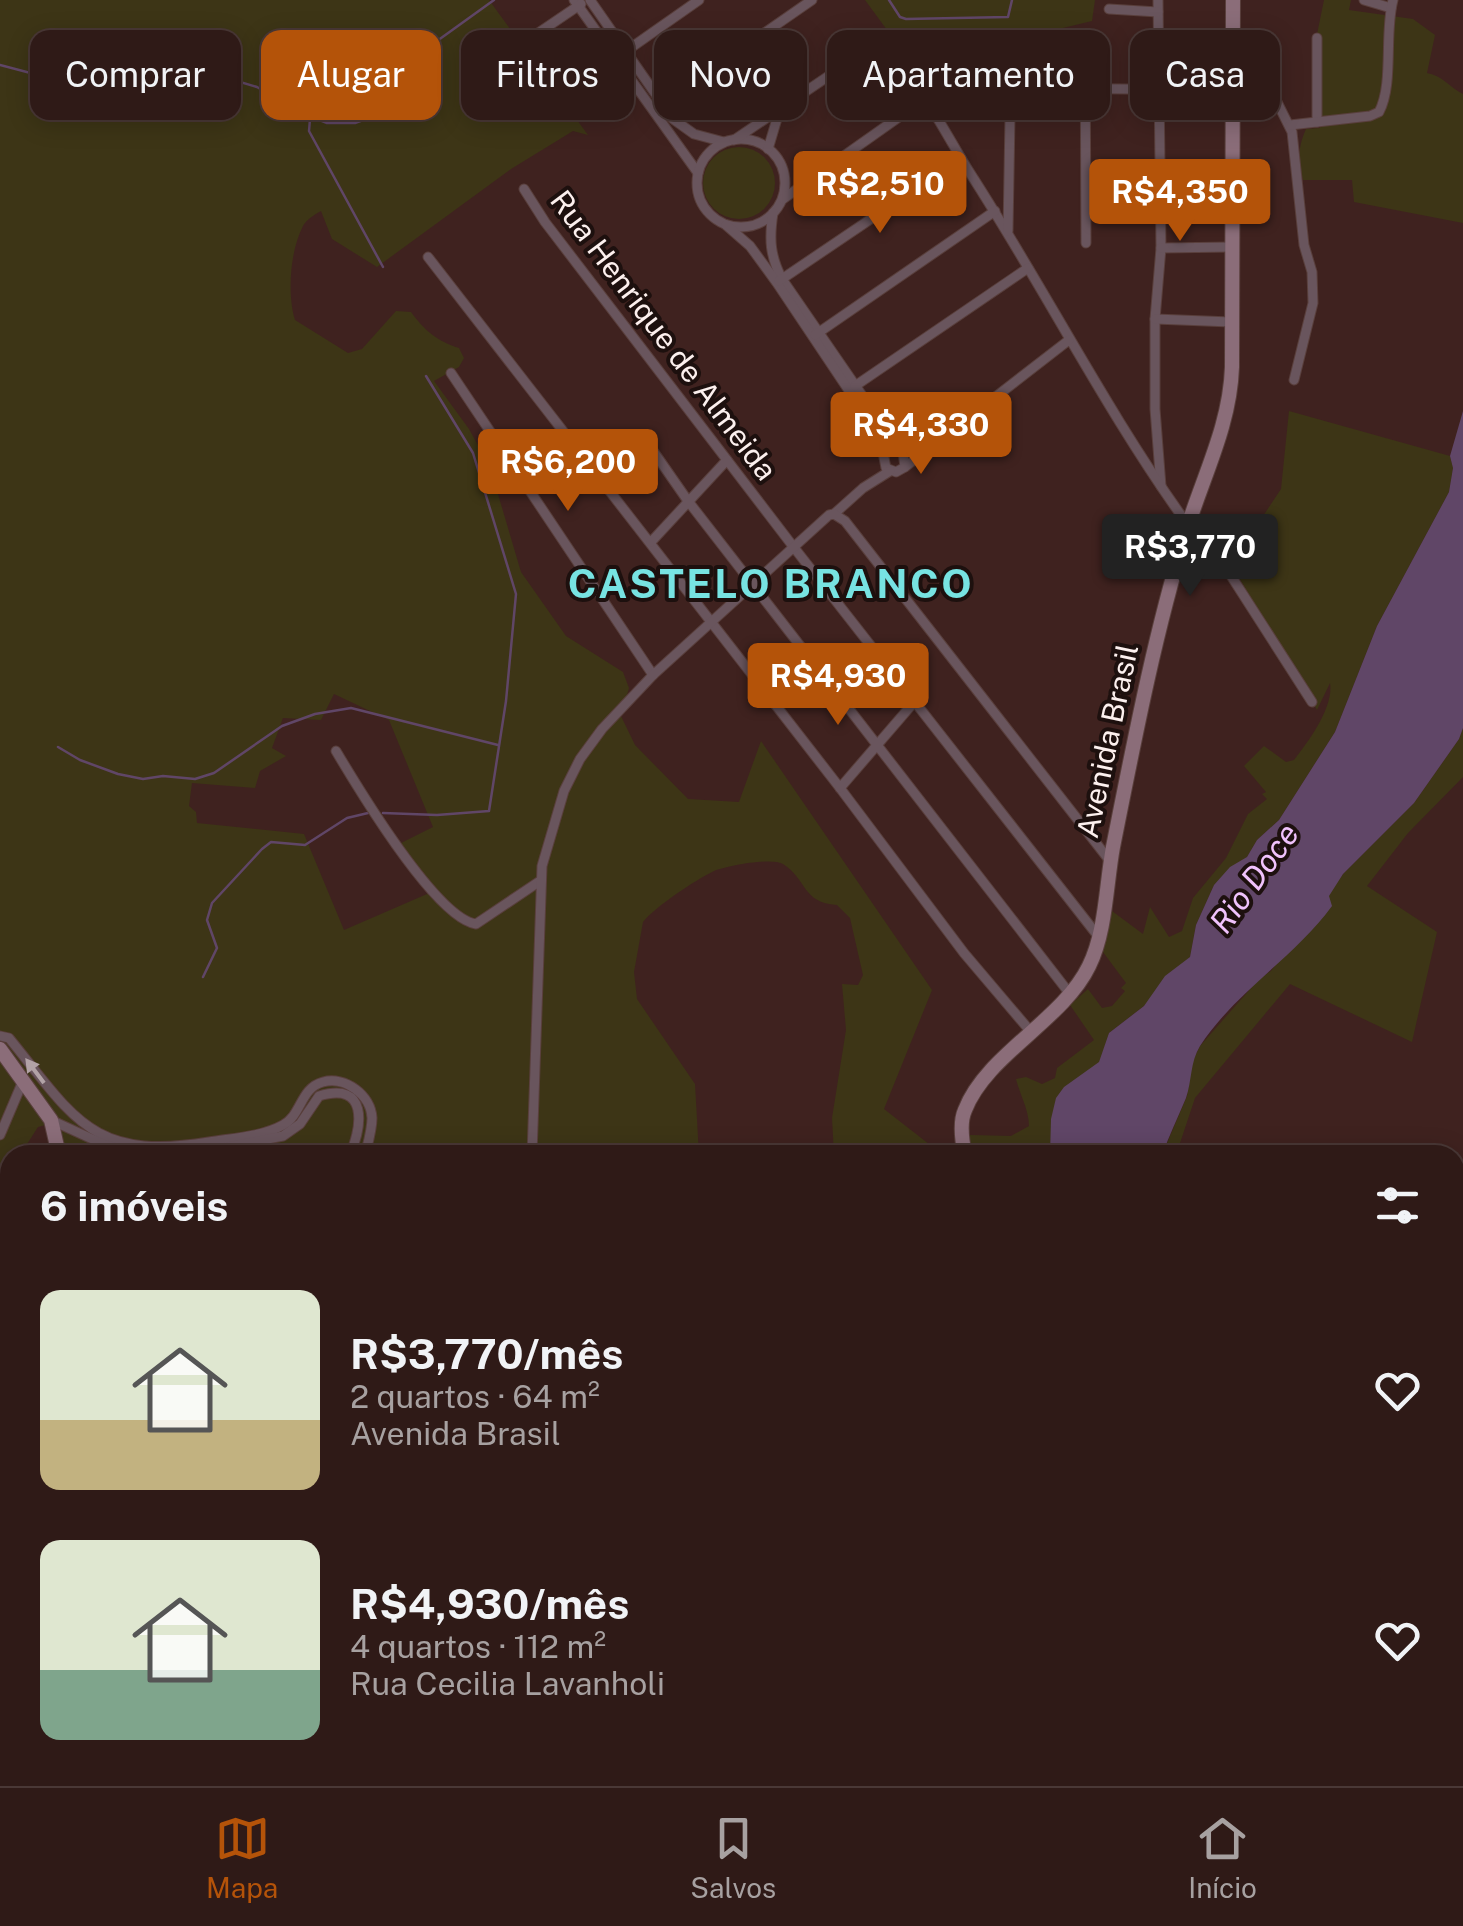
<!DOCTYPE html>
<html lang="pt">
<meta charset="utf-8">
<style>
body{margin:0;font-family:"Public Sans",sans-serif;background:#3b2724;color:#f1f3f6;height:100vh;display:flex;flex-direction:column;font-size:38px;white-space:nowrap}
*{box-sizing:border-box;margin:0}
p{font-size:32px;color:#a7a1a1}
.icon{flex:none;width:55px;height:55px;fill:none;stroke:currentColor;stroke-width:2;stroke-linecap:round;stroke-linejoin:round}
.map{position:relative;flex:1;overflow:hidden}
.drawer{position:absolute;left:0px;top:1145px;width:1465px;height:642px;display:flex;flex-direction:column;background:#2f1a17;border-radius:30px 30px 0 0;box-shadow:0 5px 25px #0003,0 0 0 2px #4a3836}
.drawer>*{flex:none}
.hud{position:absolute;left:30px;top:30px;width:1405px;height:90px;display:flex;gap:20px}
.price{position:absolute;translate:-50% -85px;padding:0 22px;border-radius:10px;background:#b45309;color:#fff;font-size:32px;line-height:65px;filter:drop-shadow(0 2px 5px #0008)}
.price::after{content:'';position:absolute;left:50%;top:60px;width:30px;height:22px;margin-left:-15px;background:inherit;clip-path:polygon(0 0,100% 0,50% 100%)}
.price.on{background:#222;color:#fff}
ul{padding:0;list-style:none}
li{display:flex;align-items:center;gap:30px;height:250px;padding:0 40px}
li span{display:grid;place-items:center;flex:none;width:280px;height:200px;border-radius:20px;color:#555}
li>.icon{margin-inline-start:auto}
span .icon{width:120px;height:120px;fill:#fffc;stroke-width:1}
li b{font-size:42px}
h2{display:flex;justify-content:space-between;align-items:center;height:120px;padding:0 40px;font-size:42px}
.chip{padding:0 35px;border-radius:20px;background:#2f1a17;box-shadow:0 5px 25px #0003,0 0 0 2px #4a3836;font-size:35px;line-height:90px}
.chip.on{background:#b45309;color:#fff}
.dock{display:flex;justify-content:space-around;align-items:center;height:140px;border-top:2px solid #4a3836;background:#2f1a17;font-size:28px;color:#a7a1a1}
.dock a{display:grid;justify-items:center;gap:5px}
.dock .on{color:#b45309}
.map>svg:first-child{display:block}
</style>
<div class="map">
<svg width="1463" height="1786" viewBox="0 0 1463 1786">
<rect width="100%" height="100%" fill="#3f221f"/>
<g fill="#3d3516" fill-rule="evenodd">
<path d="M0 0H489L588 135 573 131 511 169 377 267 332 239 321 211C314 215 307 219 303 226 290 251 287 294 295 320L348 353 362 349 396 311 411 312C425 331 437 341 459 348L464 358 459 367 434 381 469 429 490 467 521 572 566 636 623 672 629 688 621 716 635 745 688 799 739 802 761 741 932 990 884 1109 943 1155H834L832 1118 846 1030 842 984 858 985 863 975 850 918 837 905C802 903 807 879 783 864 772 857 726 866 714 871 695 880 655 907 643 922L634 972 637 999 695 1084 699 1155H65L49 1124 38 1127 20 1155H10V1174L0 1196ZM334 694 389 720 433 827 395 846 434 891 344 930 304 834 197 823 196 812 189 806 192 783 255 788 260 771 286 756 272 748 283 718 321 720Z"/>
<polygon points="865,0 1095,0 1092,21 912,64"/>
<path d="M1324 0H1351L1349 10 1413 19 1435 35 1427 73C1443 76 1449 87 1463 94V223L1354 202 1352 180H1303C1297 163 1298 146 1306 129L1320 128 1314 49Z"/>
<circle cx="739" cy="183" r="36"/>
<path d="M1289 411 1450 456 1453 468 1449 492 1377 626 1335 732 1279 820 1257 840 1247 857 1214 885 1196 925 1190 957 1144 1006 1109 1033 1100 1062 1052 1138 1050 1155H971L969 1135 1011 1136 1029 1126C1029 1110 1020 1095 1016 1079L1026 1077 1042 1084 1055 1078 1057 1068 1094 1040 1070 1005 1088 989 1102 1008 1112 1006 1125 991 1121 988 1126 983 1103 952 1108 908 1143 934 1150 907 1169 937 1182 931 1193 898 1226 858 1248 814 1267 799 1262 794 1266 792 1244 766 1264 746 1286 762 1294 760C1309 741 1334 707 1330 683L1317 710 1231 564 1281 489Z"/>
<polygon points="1463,728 1463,777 1408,833 1367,886 1437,932 1412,1042 1290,984 1195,1098 1176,1155 1162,1155 1187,1096 1192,1062 1200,1046 1260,978 1271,971 1343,874 1414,803 1459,739"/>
<polygon points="10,1551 10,1643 0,1649 0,1571"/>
<polygon points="381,1778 549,1778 543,1786 371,1786"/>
</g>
<g fill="#604667">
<path d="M1463 411V728L1459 739 1414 803 1343 874 1329 896 1332 906C1294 958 1236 991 1200 1046 1190 1062 1192 1081 1186 1098 1178 1117 1169 1136 1162 1155H1050L1051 1119 1056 1098 1064 1087 1099 1062 1109 1033 1144 1006 1165 976 1190 957 1196 925 1214 885 1230 867 1247 857 1257 840 1279 820 1335 732 1377 626 1449 492 1453 468 1450 456Z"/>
<polygon points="1463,1332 1463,1786 1010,1786 1012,1778 1455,1778 1455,1349"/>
</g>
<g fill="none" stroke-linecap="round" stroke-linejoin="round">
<g stroke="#604667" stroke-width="2.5">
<polyline points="889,0 900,17 906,19 1008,17 1012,0"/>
<polyline points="0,65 57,80 132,64 164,63 197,69 257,87 295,110 327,123 355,123 377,115 419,58 437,41 494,0"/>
<polyline points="310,119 309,131 383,267"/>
<polyline points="58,747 80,760 118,774 143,779 163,776 195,779 214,773 282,726 315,714 351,708 498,745"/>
<polyline points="383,813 437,815 489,811 506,701 516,594 473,453 426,376"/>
<polyline points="203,977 217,948 207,920 212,903 262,849 271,842 305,845 347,818 368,813"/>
<polyline points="662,1778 669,1786"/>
</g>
<g stroke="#593f3c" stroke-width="11">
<g id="street">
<polyline points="574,0 698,173"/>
<polyline points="590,0 673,119 694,134 724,142"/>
<polyline points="1158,0 1161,248 1155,319 1155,409 1161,486"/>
<polyline points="1364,0 1391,8"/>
<polyline points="1109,9 1158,12"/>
<polyline points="1085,35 1086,243"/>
<polyline points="1233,36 1254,43 1269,86 1292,132 1304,245 1312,272 1313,303 1294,380"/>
<polyline points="525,42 581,4"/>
<polyline points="915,87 1233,90"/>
<polyline points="562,96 699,0"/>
<polyline points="662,104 812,0"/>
<polyline points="1317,122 1317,38"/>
<path d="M1290 125 1370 116 1379 112C1394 84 1384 33 1393 0"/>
<circle cx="741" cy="183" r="44"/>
<path d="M734 140 861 54C874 54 887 55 897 65 925 90 949 140 970 173 1045 289 1107 413 1188 525"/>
<polyline points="768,149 779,112"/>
<polyline points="524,189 545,222 792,545 1098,936"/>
<polyline points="783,199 923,100"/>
<path d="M773 213C769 239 770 256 782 279L899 449"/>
<polyline points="726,225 750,246 777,283 880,437 886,468 896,472 905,467 903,452 894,448 885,454"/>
<polyline points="1008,231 1011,59"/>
<polyline points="1161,248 1233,247"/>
<polyline points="428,257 840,788 964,953 1031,1032"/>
<polyline points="779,281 961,158"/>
<polyline points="1155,319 1231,322"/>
<polyline points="815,335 995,211"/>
<polyline points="451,373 653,675"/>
<polyline points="855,386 1028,268"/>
<polyline points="642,435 688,501 1070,994"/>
<polyline points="903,452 933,443"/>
<polyline points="905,467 1069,340"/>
<polyline points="834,514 863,488 890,471"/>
<polyline points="1192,515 1312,702"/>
<polyline points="651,542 727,460"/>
<path d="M336 751C358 788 436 918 476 924L540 881"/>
<polyline points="840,788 915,701"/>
<path d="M0 1036 9 1038C75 1119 92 1161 209 1142 233 1138 261 1137 283 1125 302 1115 300 1088 323 1082 345 1076 371 1095 372 1118 372 1130 368 1143 365 1155"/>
<polyline points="53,1121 103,1144 143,1155"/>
<polyline points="0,1135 23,1081"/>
<path d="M187 1155 283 1136 300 1124 319 1096C369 1081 362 1126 350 1155"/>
<polyline points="532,1155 542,866 564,791 580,759 602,729 653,675 829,515 834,514 845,521 1110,861"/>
<polyline points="0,1341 10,1334"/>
<polyline points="0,1426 10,1419"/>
<polyline points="0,1459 10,1473"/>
<polyline points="0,1503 10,1496"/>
<polyline points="0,1776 44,1786"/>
<polyline points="656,1778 659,1786"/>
<polyline points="365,1786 376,1778"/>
<polyline points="568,1786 571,1778"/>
<polyline points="595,1786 619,1778"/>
</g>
</g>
<g stroke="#593f3c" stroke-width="16">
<g id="secondary">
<polyline points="0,1049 51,1120 59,1155"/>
<path d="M965 1155C962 1141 959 1123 965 1110 986 1055 1063 1020 1089 966 1106 932 1106 885 1113 847 1134 742 1154 637 1185 535 1202 478 1230 427 1232 367L1233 0"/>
<polyline points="787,1778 800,1786"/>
<polyline points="6,1786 10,1777"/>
<polyline points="555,1786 561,1778"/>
<polyline points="905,1786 906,1778"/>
</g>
</g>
<use href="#street" stroke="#69555d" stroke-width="9"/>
<use href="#secondary" stroke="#8b6d79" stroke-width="14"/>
</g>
<defs><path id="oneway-solid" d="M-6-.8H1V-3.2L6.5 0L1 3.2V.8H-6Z" transform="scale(2.5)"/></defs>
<use fill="#b2a2a6" href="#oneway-solid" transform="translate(35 1071) rotate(-127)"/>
<g text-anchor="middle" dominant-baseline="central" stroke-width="8" stroke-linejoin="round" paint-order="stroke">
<g font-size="30" fill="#fcf0ee" stroke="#1d100e">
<text transform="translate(664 335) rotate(53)">Rua Henrique de Almeida</text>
<text transform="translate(1107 741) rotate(-78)">Avenida Brasil</text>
</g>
<g font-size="32" font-style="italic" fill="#f0c2fc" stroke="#1d100e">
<text transform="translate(1254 878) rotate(-54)">Rio Doce</text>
</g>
<g font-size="40" font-weight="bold" letter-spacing="2.5" fill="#77e3e2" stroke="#1d100e">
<text x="771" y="583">CASTELO BRANCO</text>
</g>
</g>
</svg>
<b class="price" style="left:880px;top:236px">R$2,510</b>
<b class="price" style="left:1180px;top:244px">R$4,350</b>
<b class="price" style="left:921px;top:477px">R$4,330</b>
<b class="price" style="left:568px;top:514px">R$6,200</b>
<b class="price on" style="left:1190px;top:599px">R$3,770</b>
<b class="price" style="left:838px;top:728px">R$4,930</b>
<div class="hud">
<a class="chip">Comprar</a>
<a class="chip on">Alugar</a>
<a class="chip">Filtros</a>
<a class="chip">Novo</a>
<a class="chip">Apartamento</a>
<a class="chip">Casa</a>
</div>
<section class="drawer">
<h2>6 imóveis<svg class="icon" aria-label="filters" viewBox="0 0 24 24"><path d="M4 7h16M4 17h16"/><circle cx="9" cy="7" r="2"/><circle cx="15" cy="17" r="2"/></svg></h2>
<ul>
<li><span style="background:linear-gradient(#dfe7d0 65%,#c2b280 0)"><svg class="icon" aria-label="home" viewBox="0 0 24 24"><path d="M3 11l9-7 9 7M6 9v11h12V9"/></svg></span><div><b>R$3,770/mês</b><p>2 quartos · 64 m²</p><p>Avenida Brasil</p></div><svg class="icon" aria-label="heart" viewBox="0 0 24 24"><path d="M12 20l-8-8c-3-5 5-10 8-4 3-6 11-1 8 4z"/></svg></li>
<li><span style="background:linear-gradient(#dfe7d0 65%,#7fa58c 0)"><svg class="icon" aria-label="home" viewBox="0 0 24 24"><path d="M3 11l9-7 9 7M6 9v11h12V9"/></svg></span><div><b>R$4,930/mês</b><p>4 quartos · 112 m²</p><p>Rua Cecilia Lavanholi</p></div><svg class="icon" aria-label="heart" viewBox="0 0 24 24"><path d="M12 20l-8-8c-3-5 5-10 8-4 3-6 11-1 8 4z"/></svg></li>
</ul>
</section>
</div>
<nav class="dock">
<a class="on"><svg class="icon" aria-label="map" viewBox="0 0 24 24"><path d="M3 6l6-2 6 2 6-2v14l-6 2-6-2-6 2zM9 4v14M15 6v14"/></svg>Mapa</a>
<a><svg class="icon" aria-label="saved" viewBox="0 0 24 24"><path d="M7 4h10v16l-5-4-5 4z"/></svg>Salvos</a>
<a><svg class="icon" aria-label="home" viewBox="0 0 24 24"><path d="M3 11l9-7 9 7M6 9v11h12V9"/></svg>Início</a>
</nav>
